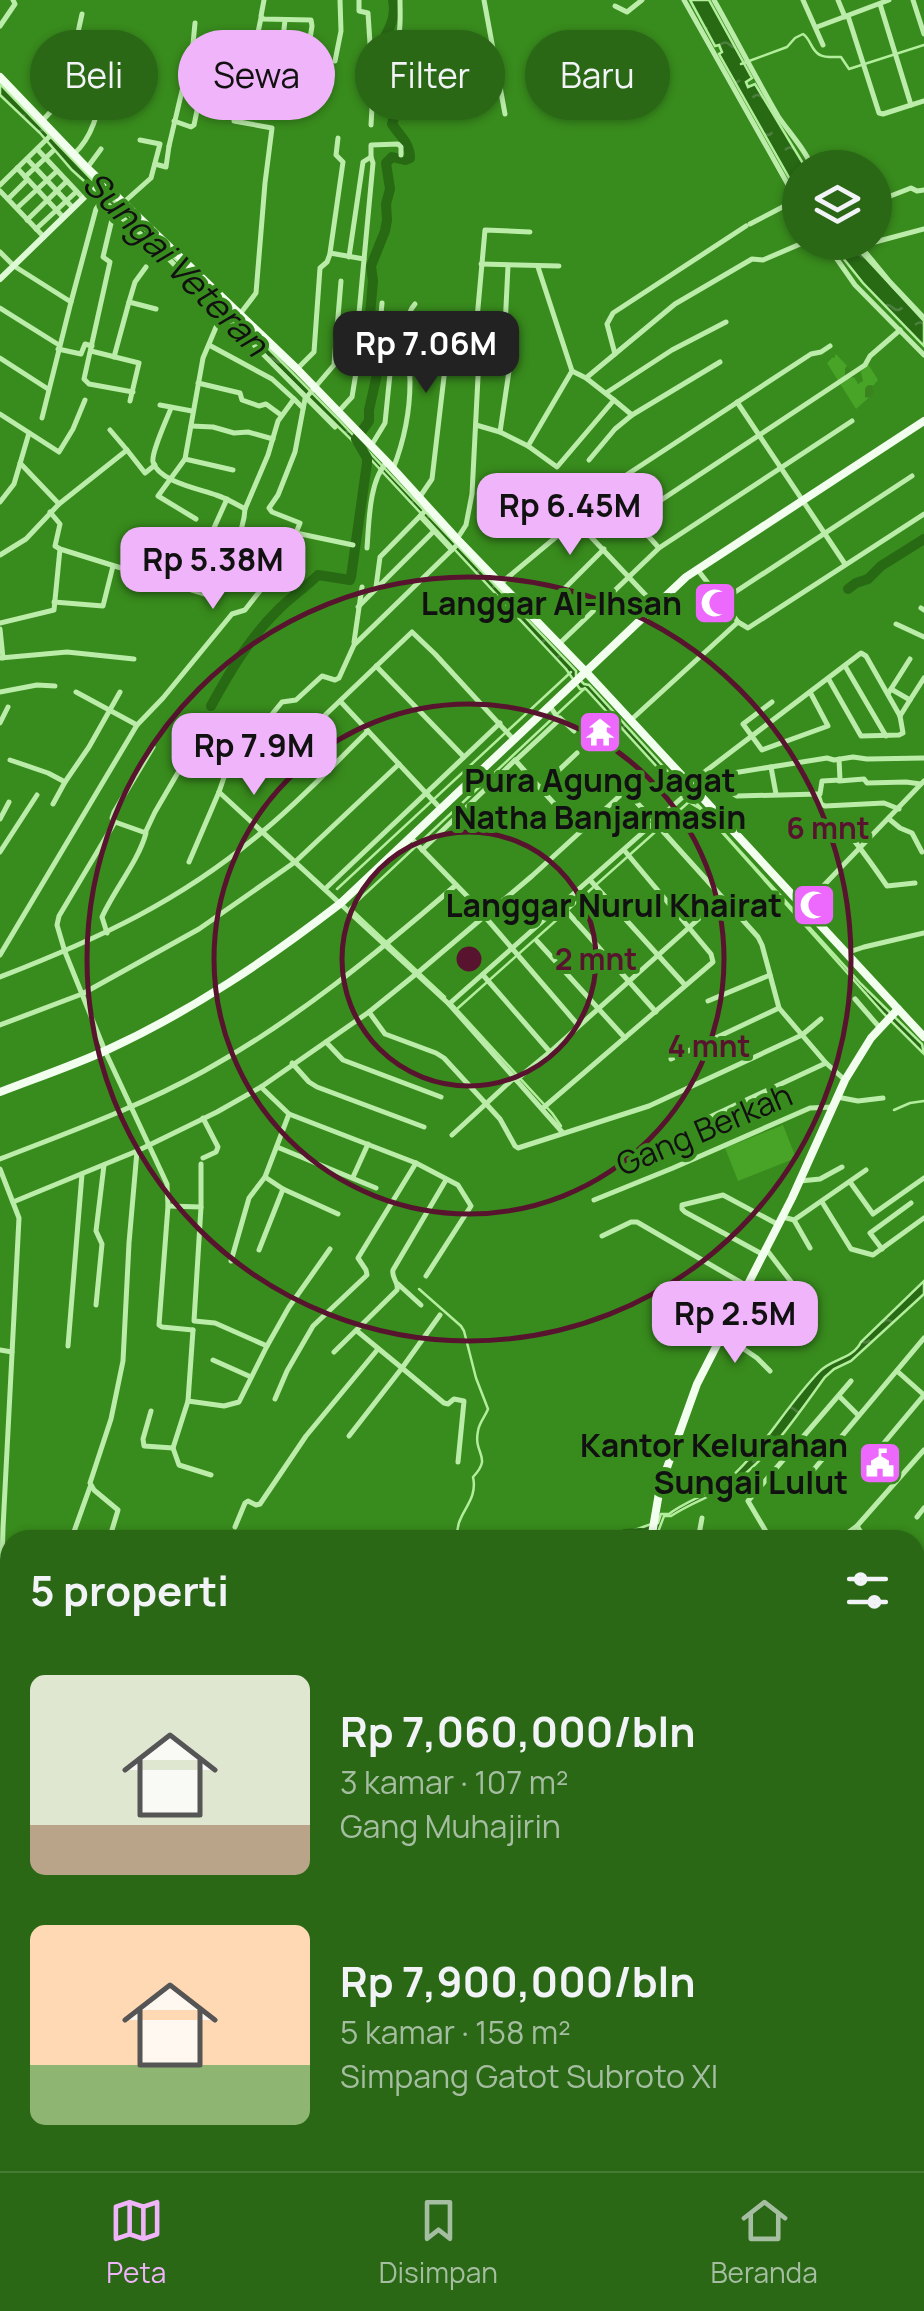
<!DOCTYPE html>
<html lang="id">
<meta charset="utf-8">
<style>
body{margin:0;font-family:Manrope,sans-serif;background:#326e1f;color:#f1f3f6;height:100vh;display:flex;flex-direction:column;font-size:38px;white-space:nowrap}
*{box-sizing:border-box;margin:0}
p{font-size:32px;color:#a5bea1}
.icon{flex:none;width:55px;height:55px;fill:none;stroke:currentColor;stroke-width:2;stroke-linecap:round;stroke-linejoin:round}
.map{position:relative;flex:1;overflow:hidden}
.sheet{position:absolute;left:0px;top:1530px;width:925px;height:642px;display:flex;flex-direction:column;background:#2a6816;border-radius:30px 30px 0 0;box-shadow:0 2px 8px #0004}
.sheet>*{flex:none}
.banner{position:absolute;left:30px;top:30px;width:865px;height:90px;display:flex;gap:20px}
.buttons{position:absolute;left:782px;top:150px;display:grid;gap:20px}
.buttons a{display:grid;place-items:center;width:110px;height:110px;border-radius:50%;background:#2a6816;box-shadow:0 2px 8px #0004;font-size:50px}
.price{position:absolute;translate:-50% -85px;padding:0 22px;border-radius:20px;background:#efb4f9;color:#111;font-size:32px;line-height:65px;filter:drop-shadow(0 2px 5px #0008)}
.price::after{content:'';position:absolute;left:50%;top:60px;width:30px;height:22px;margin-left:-15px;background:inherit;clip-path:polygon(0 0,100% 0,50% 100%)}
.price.on{background:#222;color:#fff}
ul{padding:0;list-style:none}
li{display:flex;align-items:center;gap:30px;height:250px;padding:0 30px}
li span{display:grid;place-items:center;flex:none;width:280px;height:200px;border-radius:15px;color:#555}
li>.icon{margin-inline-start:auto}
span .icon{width:120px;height:120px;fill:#fffc;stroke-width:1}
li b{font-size:42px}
h2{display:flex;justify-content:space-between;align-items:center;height:120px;padding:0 30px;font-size:42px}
.tag{padding:0 35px;border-radius:45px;background:#2a6816;box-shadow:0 2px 8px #0004;font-size:35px;line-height:90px}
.tag.on{background:#efb4f9;color:#111}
.menu{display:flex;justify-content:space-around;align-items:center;height:140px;border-top:2px solid #467b35;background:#2a6816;font-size:28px;color:#a5bea1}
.menu a{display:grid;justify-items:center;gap:5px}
.menu .on{color:#efb4f9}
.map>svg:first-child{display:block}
</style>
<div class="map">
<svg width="924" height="2171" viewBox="0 0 924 2171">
<defs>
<pattern id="cemetery-stones" width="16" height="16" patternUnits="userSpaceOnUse" patternTransform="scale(2.5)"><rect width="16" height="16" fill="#47a426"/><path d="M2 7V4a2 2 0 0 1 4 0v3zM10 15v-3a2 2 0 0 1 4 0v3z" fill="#3a841f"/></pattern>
<pattern id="water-ripples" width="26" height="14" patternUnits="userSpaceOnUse" patternTransform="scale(2.5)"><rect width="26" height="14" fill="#286a14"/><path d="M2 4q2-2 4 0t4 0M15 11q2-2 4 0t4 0" fill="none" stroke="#4c7e3d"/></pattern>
</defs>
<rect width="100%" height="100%" fill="#388b1d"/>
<polygon fill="url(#cemetery-stones)" points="836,354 849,368 858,384 863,381 861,372 868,364 878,380 872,387 874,393 856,409 827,363"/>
<polygon fill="#47a426" points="783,1125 796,1158 738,1181 725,1148"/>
<g fill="url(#water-ripples)" stroke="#b3ee9c" stroke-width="2.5">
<polygon points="690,0 709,0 752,78 746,82 748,87 755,84 804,165 805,167 800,168 800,197 719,54 722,52 719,45 715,46"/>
<polygon points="0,84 101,189 249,329 336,417 576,671 576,676 584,684 589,685 861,984 922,1044 924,1054 884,1014 702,810 689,802 586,689 580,689 566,669 537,638 362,450 124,217 72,170 40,133 0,95"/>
<polygon points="831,243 852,243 924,321 924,346 863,283"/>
<path d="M924 1281V1294L851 1361 834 1369 825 1377C798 1414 770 1457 733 1483 713 1496 690 1503 671 1516H664L658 1532 642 1536H629L628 1531C641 1530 645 1524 658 1523L661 1514H669C687 1500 711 1494 729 1479 764 1448 786 1406 819 1372 832 1358 852 1360 861 1342Z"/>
</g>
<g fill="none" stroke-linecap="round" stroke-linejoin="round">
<g stroke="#b3ee9c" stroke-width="2.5">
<path d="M741 64 787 47 795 38 803 34C811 39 811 51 820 55 825 58 835 57 841 57L849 69 924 45"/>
<polyline points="337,889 571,672"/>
<polyline points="445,997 350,908 585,688"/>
<polyline points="451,1003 552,1113 561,1126"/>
<polyline points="458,1008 691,800"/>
<polyline points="894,1110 910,1103 924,1101"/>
<path d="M419 1289 461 1326 464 1331 476 1378 488 1409C485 1417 479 1423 478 1431 473 1455 493 1456 473 1477 479 1504 453 1513 458 1540"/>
<polyline points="915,2060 924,2052"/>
<polyline points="808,2171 818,2162"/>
</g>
<g stroke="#286a14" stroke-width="10">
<polyline points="848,589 856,583 868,579 881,566 924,539"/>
<path d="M211 706C229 673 249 639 276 612 289 598 304 589 318 575L350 580 351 577 367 463V458L356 439 369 421V410L380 361 381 337 369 326 373 281 371 266 385 231 387 220 386 204 390 189 386 163 392 157 405 160 410 158C410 143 399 135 392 124 394 117 398 108 398 100 398 85 381 73 381 55 380 35 398 26 393 0"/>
<polyline points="614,1540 625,1534 641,1533"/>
</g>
<g stroke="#bbeca9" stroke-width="5">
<polyline points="264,0 261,16 263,19 311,20 312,26 309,45"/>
<polyline points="359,0 359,11 368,13 373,90 371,125"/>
<polyline points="484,0 505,114"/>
<polyline points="684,0 800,206"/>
<path d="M714 0C736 39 756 78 778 116 787 130 809 154 812 168"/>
<polyline points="803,0 823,45"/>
<polyline points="838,0 845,17"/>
<polyline points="913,0 924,34"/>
<polyline points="880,4 911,105"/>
<polyline points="615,6 627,12 642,0"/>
<polyline points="848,16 879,113 883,114 924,101"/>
<polyline points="0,26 15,4 13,0"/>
<polyline points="817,27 889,0"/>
<polyline points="256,42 261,18"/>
<polyline points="282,47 285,20"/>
<polyline points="335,61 341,31 340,0"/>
<path d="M392 70 393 50C402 38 400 15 400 0"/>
<polyline points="42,121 56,106 65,92 82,14"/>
<polyline points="174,121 191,127 194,125 211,44"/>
<polyline points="234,121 272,128 265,183 256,293 240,314"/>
<polyline points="338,138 336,155 343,162 330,253 364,259"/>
<polyline points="169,146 193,44 195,23"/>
<polyline points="37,149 83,198"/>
<path d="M74 154C96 134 99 104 105 77"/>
<polyline points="27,159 73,208"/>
<polyline points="155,164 166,167 169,146"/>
<polyline points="17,168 63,217"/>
<polyline points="87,168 101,149"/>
<polyline points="25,177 53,151"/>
<polyline points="0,185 53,133"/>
<polyline points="0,191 44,237"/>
<polyline points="8,199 27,180"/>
<polyline points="875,202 911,188 917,191 924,190"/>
<polyline points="17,208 57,171"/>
<polyline points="114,211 167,257 335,427"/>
<polyline points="27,220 67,181"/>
<polyline points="750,224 796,200"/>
<polyline points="36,229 76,192"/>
<polyline points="825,242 855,285 924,355"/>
<polyline points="857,242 890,282 924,318"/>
<polyline points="875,242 924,229"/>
<polyline points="0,252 14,266 71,302 42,418"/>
<polyline points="349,257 363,162 371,157 371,145 398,144 401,147 401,155"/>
<polyline points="481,264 559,266"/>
<polyline points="146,267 135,282 129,302 156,309"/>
<polyline points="341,281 334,365 305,399 295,452 278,495 269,508 272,512 300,523 296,533 353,545"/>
<polyline points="71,302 96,209 110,189"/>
<polyline points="0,308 59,345"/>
<polyline points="363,330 380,325 382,303"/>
<polyline points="209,345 272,379 294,399"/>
<polyline points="58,349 81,354 85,344 92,346"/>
<polyline points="91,351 139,363 130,401"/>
<polyline points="615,354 607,324 613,313 746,226"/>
<polyline points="114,357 129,302"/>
<polyline points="0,358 48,389"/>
<polyline points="297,369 314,352 320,268 327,262 330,254"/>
<polyline points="586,378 675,304 752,259 763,260 805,242"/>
<polyline points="198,383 240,393 242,400 259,406 266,404 281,415"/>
<polyline points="133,392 89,384 84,379 110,262 103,257 114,211 151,178 160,144 140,140"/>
<polyline points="606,393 672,350 726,322"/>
<polyline points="737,402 845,564"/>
<polyline points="160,405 192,411"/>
<polyline points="338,412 352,397 363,330 358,324 373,163 371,157"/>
<polyline points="0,414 59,452 73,429 85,400"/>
<polyline points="632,415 720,362"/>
<polyline points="476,425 500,432 528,446 572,371 538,267"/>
<polyline points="191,426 213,427 234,433 248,432 273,439"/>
<polyline points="500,432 509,371 509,344 505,327 508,266"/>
<polyline points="371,446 385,423 391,364"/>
<polyline points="528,446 557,467 614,400 586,378 572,371"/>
<polyline points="127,450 145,473 155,465"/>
<polyline points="185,459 233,470"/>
<polyline points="589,460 615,429 632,415 614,400"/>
<polyline points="20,463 59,504"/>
<path d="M393 469C404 441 410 412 410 382 410 360 399 321 415 304"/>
<polyline points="594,476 659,548"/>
<polyline points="605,489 811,354 821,352 830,346"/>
<polyline points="419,498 432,479 447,351"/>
<polyline points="0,502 14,484 29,433"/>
<polyline points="560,504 655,605"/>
<polyline points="245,509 268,455 278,421 294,399 303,408"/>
<path d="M50 512 60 524 55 546 60 549 208 595 212 594C224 571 244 534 245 509 236 504 226 498 216 495 200 489 159 482 153 462 151 453 167 419 171 408"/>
<polyline points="420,516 452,550"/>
<polyline points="634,518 865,365 870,356 900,330"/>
<polyline points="196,519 158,496 185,459 203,358 222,313"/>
<polyline points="213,530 227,499"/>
<polyline points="457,539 466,525 472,494 480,338 477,319 485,230 530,232"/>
<path d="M367 548C369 523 369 480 387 462"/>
<polyline points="0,555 26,539 59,504 127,450 110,430"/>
<polyline points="697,569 738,622 748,628 924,514"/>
<polyline points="500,584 574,522"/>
<polyline points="376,587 380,557 428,508"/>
<polyline points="561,592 604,549"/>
<polyline points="723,600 912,476"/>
<polyline points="54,602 103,606 113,566"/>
<polyline points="358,607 434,531"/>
<polyline points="921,608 924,610"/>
<polyline points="0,623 54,610 60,549"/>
<polyline points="896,624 924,637"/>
<polyline points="0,629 3,658"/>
<polyline points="354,642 362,587"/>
<polyline points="559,644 659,548 852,421"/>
<polyline points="0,658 67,652 134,659"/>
<polyline points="376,666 464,757"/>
<polyline points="845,666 886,736"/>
<polyline points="891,689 910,659"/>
<polyline points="0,692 37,685 55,686"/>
<polyline points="76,692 137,725"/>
<polyline points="888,694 891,689 910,700 924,678"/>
<polyline points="340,701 440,808"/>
<polyline points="772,702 743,724 762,750 828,726 810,692"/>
<polyline points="900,716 910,700"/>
<polyline points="560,718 574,731"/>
<polyline points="632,719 738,622"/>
<polyline points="0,723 8,707"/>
<polyline points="153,747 114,812 112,818 115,822 59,916 57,925 65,952 105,1051 167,1184 168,1206 159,1325 162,1327 193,1330"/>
<polyline points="10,760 48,773 65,782 89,747 120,692"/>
<polyline points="516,760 559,720 550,706"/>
<polyline points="771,767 776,794"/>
<polyline points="494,781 515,760 559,809"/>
<polyline points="724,781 732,793 737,796 818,794 821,804 825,806 884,803 899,809"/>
<polyline points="839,781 864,779 867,783 906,782 921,784"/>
<polyline points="690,783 861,653 866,656 900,716 903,733 899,735 861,736 828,678"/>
<polyline points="252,785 412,632 435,654 514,740"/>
<polyline points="622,786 758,937 762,945 779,1008 826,1063 845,1080"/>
<polyline points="540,788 577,753"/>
<polyline points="219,792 449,1004 563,1133"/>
<polyline points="698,793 724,781 723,777 727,774 827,758 834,760 853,757 867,759 924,758"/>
<polyline points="820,794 822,781 840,780 839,759"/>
<polyline points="53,804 65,782"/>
<polyline points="0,819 9,802"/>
<polyline points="889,819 900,828 912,833 922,852"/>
<path d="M839 822C857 843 872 864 887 886L915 883"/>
<polyline points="146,831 155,812 183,764"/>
<polyline points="410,837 468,897 578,1025"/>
<polyline points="422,850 494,781 482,769"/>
<polyline points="0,852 37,795"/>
<polyline points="189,862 219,792 234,748 269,718 282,702 296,700 322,676 335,680 339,678 354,645 460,542"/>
<polyline points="590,880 685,985"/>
<polyline points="325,889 500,723"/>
<polyline points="562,906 656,1012"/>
<polyline points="803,907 924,781"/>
<path d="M107 933 102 917C114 890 139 860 146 833L115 822"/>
<polyline points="537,941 625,1038"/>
<polyline points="846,953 864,947 924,933"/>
<polyline points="0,955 137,725 163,698 232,614 245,610 284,560"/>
<polyline points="483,975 550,1052"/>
<path d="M0 977C98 939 181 901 262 832 300 801 333 765 368 731"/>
<polyline points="855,999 880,1028"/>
<polyline points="708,1001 770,975"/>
<polyline points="449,1004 693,788"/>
<polyline points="369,1012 385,1034 436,1053 444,1058 500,1119 515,1146 518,1148 649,1106 787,1042 802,1035 821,1019"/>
<polyline points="0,1025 82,994 199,929 295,862 399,764"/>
<polyline points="326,1042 343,1060 441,1097"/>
<polyline points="671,1059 779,1008"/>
<polyline points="292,1063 309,1082 317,1087 424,1127"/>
<polyline points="516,1080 550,1052 722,898"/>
<polyline points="261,1087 289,1114 416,1163 458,1185 471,1206 426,1276"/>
<polyline points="837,1097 858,1101 883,1098"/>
<polyline points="543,1108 713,962 711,954 624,850"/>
<polyline points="697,1123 826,1063"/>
<polyline points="452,1135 514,1078"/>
<polyline points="277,1147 376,1188"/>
<polyline points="203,1158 216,1152 218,1147 203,1118"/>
<path d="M0 1159C69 1132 139 1107 204 1071 296 1020 377 953 456 885"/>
<polyline points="201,1164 201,1207"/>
<polyline points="0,1169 19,1218 3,1528 0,1639"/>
<polyline points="265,1177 283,1189 338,1214"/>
<polyline points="353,1177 368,1144"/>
<polyline points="800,1181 820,1179 842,1167"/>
<polyline points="850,1182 873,1214 924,1178"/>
<polyline points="594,1200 673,1168 810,1108 834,1107"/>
<polyline points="13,1202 137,1151 217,1112 261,1087 369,1012 421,970 532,876 625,791"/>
<polyline points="822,1202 851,1249 873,1255 924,1218"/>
<polyline points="168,1206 201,1207 194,1321 215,1323 267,1346 289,1307 330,1249"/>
<polyline points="783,1217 794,1220 866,1170"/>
<polyline points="794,1220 810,1248"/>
<polyline points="602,1236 631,1222 637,1222 747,1286"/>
<polyline points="766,1249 815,1313"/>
<polyline points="882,1249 870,1233 911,1203"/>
<polyline points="259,1250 283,1189"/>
<polyline points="762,1254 685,1212 682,1209 682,1205 723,1195 779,1225"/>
<polyline points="231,1261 249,1198 265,1177 289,1114"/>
<polyline points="398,1284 421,1305"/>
<polyline points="96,1305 102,1244 96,1231 104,1165"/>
<polyline points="440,1315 402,1368 444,1403 448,1404 454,1399 464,1401 458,1462"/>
<polyline points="722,1334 757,1358 770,1371"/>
<polyline points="68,1346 82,1174"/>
<polyline points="0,1350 12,1352"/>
<path d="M334 1352 397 1290C399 1282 391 1278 393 1270L446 1180"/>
<polyline points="213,1360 251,1377"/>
<polyline points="897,1371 924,1395"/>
<polyline points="839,1396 858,1415"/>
<polyline points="275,1399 287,1371 313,1326 367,1275 366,1270 358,1258 416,1163"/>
<polyline points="188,1401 224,1406 239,1402 267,1346"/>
<polyline points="151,1411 143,1439 144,1446 173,1448 188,1401 193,1330"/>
<polyline points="349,1436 402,1368 357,1331"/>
<polyline points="173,1448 179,1465 211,1475"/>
<polyline points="868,1462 924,1395"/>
<polyline points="800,1486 924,1338"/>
<polyline points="917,1517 924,1508"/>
<polyline points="857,1526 866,1540"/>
<polyline points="235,1527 245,1503 248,1501 256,1505 260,1504 306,1436 378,1349"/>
<polyline points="71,1540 90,1487"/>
<polyline points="109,1540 118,1510 94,1490 90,1483 111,1419 123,1361 129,1243 137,1151"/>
<polyline points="698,1540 702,1518"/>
<polyline points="733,1540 733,1538"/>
<polyline points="771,1540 748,1501 851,1381"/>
<polyline points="838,1540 857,1526 924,1450"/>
<polyline points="915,1678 924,1667"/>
<polyline points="915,1722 924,1728"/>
<polyline points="915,1758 924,1742"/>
<polyline points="915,1764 924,1769"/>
<polyline points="915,1803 924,1808"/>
<polyline points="0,1812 10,1815"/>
<polyline points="0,1848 10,1852"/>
<polyline points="0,1886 10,1890"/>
<polyline points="0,1920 10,1923"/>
<polyline points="0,1950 10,1953"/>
<polyline points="0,2039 4,2040 10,2060"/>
<polyline points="915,2084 924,2100"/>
<polyline points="0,2134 10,2135"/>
<polyline points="915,2137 924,2153"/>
<polyline points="127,2162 135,2170 191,2171"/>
<polyline points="389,2162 400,2171"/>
<polyline points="516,2162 528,2171"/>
<polyline points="627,2162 637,2171"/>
<polyline points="686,2162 695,2171"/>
<polyline points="728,2162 737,2171"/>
<polyline points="872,2162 876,2171"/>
<polyline points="905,2162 910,2171"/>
<polyline points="14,2171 15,2162"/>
<polyline points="51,2171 51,2162"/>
<polyline points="85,2171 86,2162"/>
<polyline points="206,2171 216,2162"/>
<polyline points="261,2171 270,2162"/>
<polyline points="615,2171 622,2162"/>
</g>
<polyline stroke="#def9d5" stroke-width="6" points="0,279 101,181"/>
<g stroke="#f2ffef" stroke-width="8">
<polyline points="0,77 87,168 297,369 387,462 457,539 586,672 924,1037"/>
<path d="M0 1092C36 1078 72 1066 107 1050 192 1011 267 960 341 903L686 577 924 421"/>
<polyline points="651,1540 660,1487 697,1384 792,1198 845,1080 871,1038 898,1009"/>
<polyline points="333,2171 342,2162"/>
</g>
</g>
<g fill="none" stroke="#58142f" stroke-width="5">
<circle cx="469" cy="959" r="127"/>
<circle cx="469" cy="959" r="255"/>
<circle cx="469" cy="959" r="382"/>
</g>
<defs>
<g id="mosque-square" transform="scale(2.25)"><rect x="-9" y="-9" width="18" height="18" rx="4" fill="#ed68fc" stroke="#388b1d"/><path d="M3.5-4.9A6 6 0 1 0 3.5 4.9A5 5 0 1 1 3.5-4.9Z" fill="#fff"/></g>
<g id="temple-square" transform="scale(2.25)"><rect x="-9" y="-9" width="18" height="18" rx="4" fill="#ed68fc" stroke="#388b1d"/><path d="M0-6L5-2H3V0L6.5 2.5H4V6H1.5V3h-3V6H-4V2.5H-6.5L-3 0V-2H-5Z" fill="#fff"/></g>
<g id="civic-square" transform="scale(2.25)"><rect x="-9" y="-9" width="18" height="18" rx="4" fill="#ed68fc" stroke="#388b1d"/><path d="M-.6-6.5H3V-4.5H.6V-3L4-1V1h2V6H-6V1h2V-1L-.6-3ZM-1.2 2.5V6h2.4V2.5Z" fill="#fff"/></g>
</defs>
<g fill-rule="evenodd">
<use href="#mosque-square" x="715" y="603"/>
<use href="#temple-square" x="600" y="732"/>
<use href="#mosque-square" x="814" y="905"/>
<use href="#civic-square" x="880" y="1463"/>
</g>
<g text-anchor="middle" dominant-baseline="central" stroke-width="8" stroke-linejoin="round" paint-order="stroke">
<g font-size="32" font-weight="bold" fill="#111" stroke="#388b1d" text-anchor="end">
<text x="682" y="603">Langgar Al-Ihsan</text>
<text x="600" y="780" text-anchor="middle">Pura Agung Jagat<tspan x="600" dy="37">Natha Banjarmasin</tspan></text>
<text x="782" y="905">Langgar Nurul Khairat</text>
<text x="848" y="1445">Kantor Kelurahan<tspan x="848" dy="37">Sungai Lulut</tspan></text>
</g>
<g font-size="32" fill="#111" stroke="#388b1d">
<text transform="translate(704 1129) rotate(-23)">Gang Berkah</text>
</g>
<g font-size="35" font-style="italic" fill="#111" stroke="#388b1d">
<text transform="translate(176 263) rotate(45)">Sungai Veteran</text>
</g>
</g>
<circle cx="469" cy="959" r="15" fill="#58142f" stroke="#388b1d" stroke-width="5"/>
<g font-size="30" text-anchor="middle" font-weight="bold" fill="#58142f" stroke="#388b1d" stroke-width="8" stroke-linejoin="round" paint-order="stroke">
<text x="828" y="839">6 mnt</text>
<text x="596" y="970">2 mnt</text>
<text x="709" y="1057">4 mnt</text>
</g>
</svg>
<div class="buttons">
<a><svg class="icon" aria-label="layers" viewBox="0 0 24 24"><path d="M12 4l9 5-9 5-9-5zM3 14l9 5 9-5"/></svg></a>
</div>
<b class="price on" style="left:426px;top:396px">Rp 7.06M</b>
<b class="price" style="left:570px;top:558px">Rp 6.45M</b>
<b class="price" style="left:213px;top:612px">Rp 5.38M</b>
<b class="price" style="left:254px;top:798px">Rp 7.9M</b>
<b class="price" style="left:735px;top:1366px">Rp 2.5M</b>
<div class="banner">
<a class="tag">Beli</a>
<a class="tag on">Sewa</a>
<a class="tag">Filter</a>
<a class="tag">Baru</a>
</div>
<section class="sheet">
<h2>5 properti<svg class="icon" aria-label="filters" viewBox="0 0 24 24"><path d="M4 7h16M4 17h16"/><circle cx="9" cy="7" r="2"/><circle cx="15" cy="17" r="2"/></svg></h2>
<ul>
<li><span style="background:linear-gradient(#dfe7d0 75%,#b9a48a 0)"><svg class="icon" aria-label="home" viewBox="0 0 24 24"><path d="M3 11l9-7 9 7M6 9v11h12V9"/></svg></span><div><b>Rp 7,060,000/bln</b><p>3 kamar · 107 m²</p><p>Gang Muhajirin</p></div></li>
<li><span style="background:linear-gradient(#ffd9b3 70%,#8fb573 0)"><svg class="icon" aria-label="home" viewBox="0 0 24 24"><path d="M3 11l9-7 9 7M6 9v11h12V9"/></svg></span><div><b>Rp 7,900,000/bln</b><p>5 kamar · 158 m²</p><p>Simpang Gatot Subroto XI</p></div></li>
</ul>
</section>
</div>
<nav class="menu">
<a class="on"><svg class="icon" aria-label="map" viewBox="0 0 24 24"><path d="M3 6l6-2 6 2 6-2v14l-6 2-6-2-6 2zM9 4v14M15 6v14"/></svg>Peta</a>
<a><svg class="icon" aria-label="saved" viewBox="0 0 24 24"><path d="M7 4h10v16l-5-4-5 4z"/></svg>Disimpan</a>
<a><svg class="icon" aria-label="home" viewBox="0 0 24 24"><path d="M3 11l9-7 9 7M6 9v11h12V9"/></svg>Beranda</a>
</nav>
